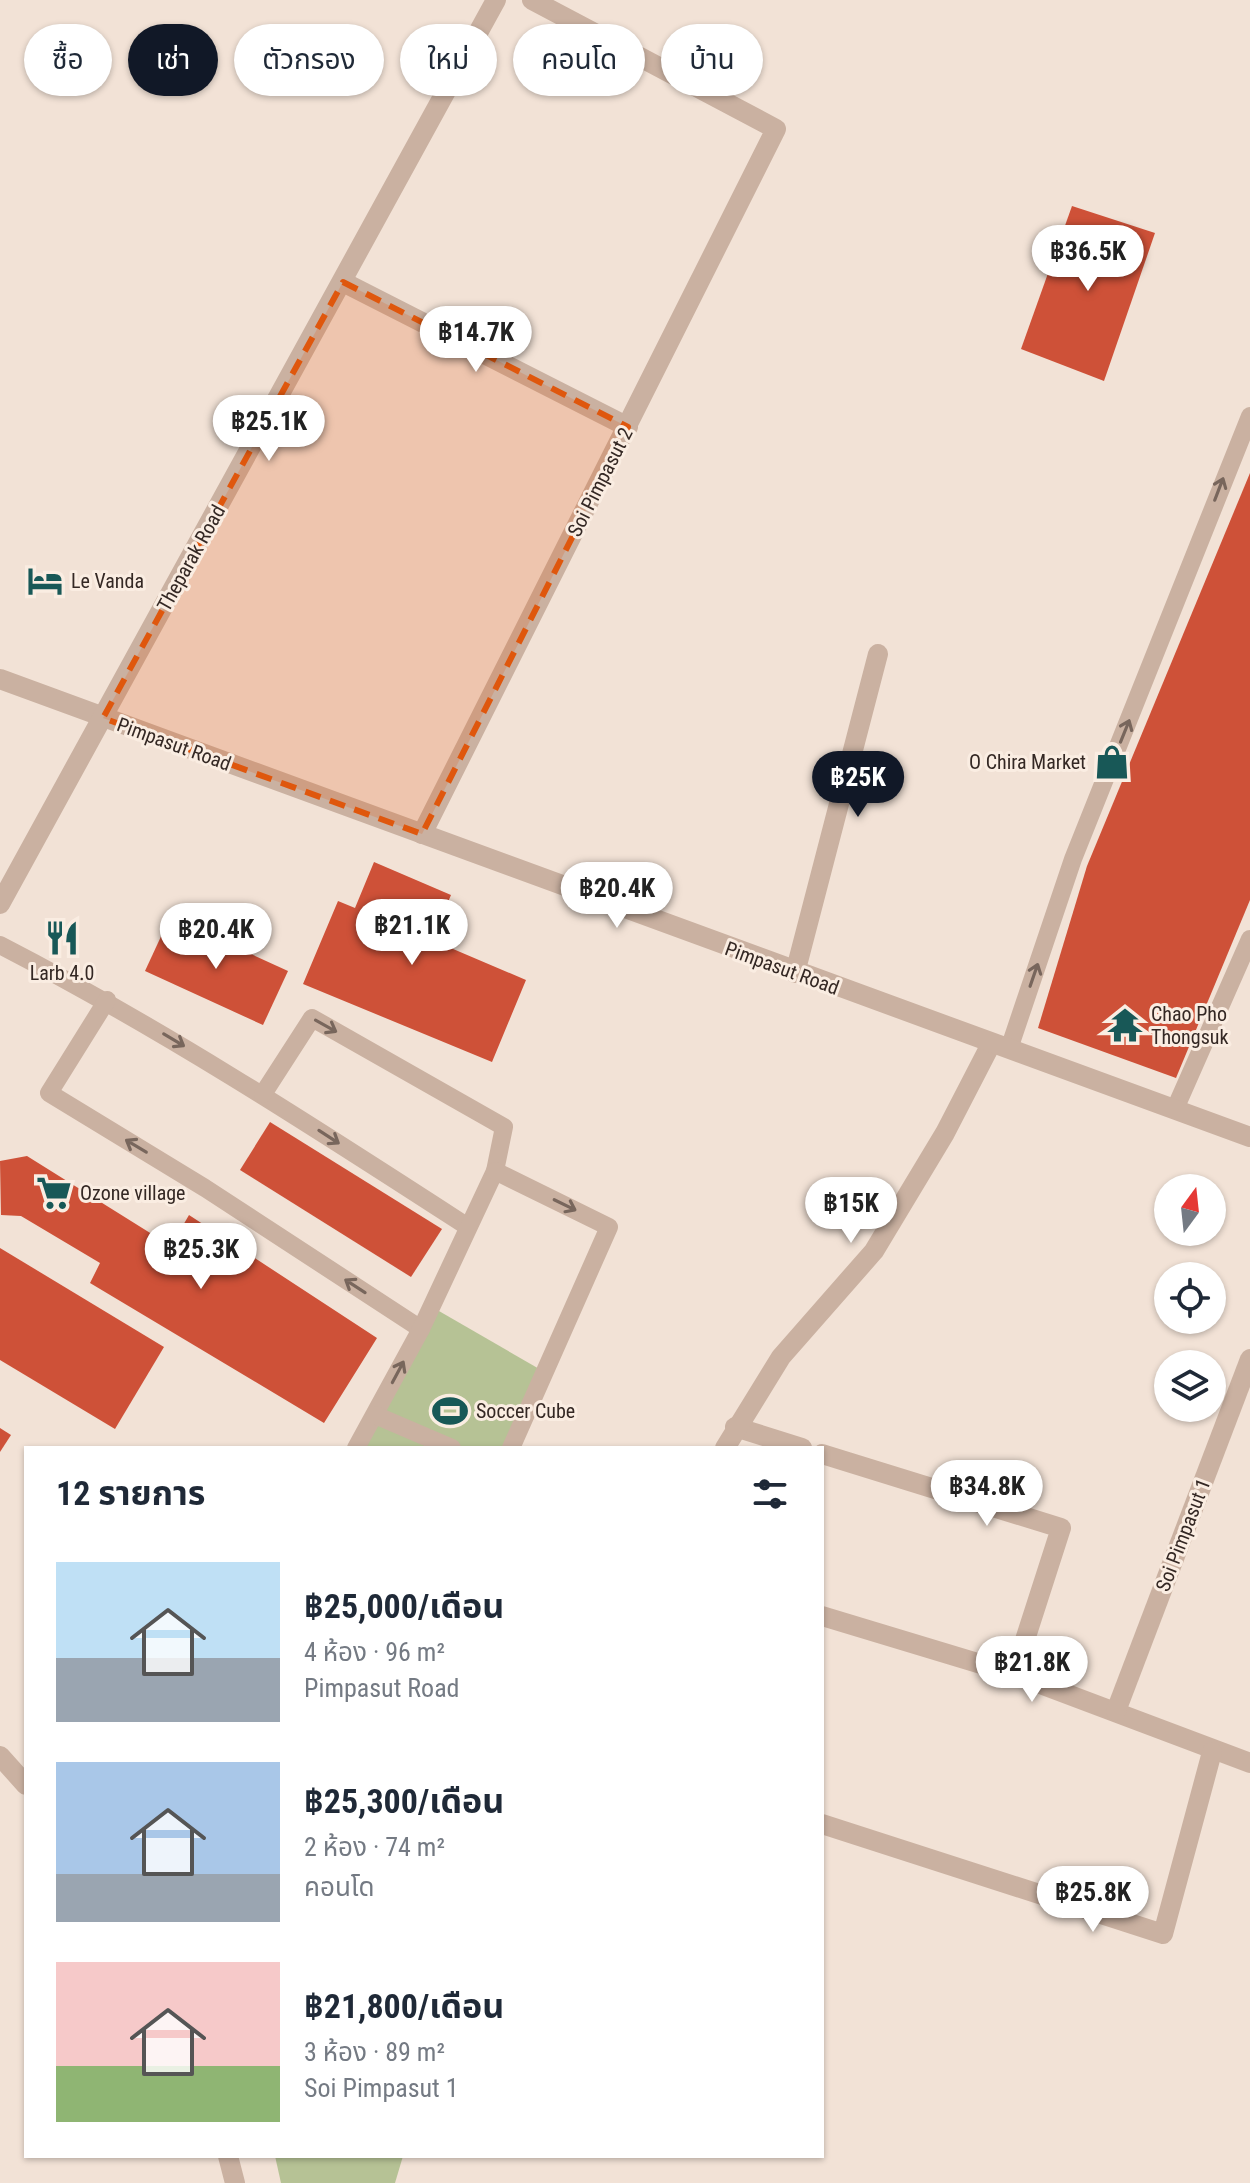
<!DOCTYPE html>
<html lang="th">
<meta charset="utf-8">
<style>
body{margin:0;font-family:"Roboto Condensed","Noto Sans Thai",sans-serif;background:#f2f2f3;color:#1f2937;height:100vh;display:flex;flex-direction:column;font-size:30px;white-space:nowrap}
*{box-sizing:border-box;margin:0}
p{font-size:26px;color:#747a83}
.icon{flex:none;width:44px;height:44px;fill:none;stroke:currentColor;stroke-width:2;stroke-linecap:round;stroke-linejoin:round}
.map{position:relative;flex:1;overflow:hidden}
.drawer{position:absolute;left:24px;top:1446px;width:800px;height:712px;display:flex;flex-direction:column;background:#fff;border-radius:0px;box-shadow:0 2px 6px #0004}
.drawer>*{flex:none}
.hud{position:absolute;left:24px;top:24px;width:800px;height:72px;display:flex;gap:16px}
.needle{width:52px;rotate:15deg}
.buttons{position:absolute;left:1154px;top:1174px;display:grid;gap:16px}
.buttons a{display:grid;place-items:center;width:72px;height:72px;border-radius:50%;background:#fff;box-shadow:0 2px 6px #0004;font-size:40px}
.price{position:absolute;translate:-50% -68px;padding:0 18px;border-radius:28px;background:#fff;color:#222;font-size:26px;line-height:52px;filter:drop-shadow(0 2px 4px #0008)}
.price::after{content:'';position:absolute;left:50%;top:48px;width:24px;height:18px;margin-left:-12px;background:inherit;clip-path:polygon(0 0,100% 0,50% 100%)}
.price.active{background:#111827;color:#fff}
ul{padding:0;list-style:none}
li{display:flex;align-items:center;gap:24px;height:200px;padding:0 32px}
li span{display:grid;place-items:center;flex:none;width:224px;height:160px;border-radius:0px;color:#555}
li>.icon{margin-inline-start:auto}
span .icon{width:96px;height:96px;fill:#fffc;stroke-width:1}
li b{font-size:34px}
h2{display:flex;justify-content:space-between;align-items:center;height:96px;padding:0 32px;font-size:34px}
.chip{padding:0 28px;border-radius:36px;background:#fff;box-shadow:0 2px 6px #0004;font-size:28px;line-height:72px}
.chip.active{background:#111827;color:#fff}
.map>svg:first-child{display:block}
</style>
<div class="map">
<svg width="1250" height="2183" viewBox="0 0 1250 2183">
<rect width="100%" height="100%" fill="#f2e2d6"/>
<g fill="#b6c295">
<polygon points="432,1307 548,1374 505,1448 353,1448"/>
<polygon points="275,2156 403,2156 395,2183 281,2183"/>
</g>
<g fill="#ce5138">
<polygon points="1072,206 1155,233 1104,381 1021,349"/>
<polygon points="1250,473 1250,900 1176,1078 1038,1028 1087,866"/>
<polygon points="374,862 451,895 432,940 526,980 492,1062 303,984 338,901 355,908"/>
<polygon points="170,917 288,971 263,1025 145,971"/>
<polygon points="270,1122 442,1229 411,1277 240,1170"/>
<polygon points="27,1156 171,1246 189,1215 377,1338 324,1423 90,1283 100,1263 21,1216 1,1215 0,1161"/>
<polygon points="0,1248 164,1347 115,1429 0,1360"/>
<polygon points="0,1428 11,1435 0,1452"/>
</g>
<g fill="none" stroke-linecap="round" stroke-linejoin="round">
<g stroke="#cab1a1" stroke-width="18">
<path d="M0 945C163 1029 315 1128 468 1227"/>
<polyline points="107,1000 49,1093 205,1188 421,1329"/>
<polyline points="1009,1049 1073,859 1250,416"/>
<polyline points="263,1094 312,1018 504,1127 495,1171 421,1329 356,1448"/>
<polyline points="1175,1109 1250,939"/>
<polyline points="495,1171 609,1227 511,1448"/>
<polyline points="375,1415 452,1448"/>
</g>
<g stroke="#cab1a1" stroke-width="20">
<polyline points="343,282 628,427"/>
<polyline points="422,834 776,129 532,0"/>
<polyline points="795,973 878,654"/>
<polyline points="735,1427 802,1448"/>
<polyline points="725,1448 781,1357 874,1251 945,1133 991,1044"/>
<polyline points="822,1454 1061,1528 1014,1674"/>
<polyline points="822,1616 1014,1674 1250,1763"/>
<polyline points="1116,1711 1250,1359"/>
<polyline points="822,1824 1163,1934 1212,1752"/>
</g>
<g stroke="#cab1a1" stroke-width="20">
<polyline points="0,679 1250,1137"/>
<polyline points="0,904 496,0"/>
<polyline points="0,1756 26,1785"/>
<polyline points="228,2156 235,2183"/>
</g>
</g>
<defs><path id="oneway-shaft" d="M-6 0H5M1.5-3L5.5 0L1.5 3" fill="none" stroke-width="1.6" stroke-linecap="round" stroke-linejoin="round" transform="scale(2)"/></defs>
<g stroke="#78665c">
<use href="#oneway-shaft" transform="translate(1219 489) rotate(-69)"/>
<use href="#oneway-shaft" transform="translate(1125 731) rotate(-68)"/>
<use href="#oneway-shaft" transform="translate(1034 975) rotate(-71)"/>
<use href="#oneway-shaft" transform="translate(326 1026) rotate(29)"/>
<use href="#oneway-shaft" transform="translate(174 1040) rotate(31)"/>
<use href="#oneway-shaft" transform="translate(329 1137) rotate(33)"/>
<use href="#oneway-shaft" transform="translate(136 1146) rotate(-149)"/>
<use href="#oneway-shaft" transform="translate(565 1205) rotate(26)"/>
<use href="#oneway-shaft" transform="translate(355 1286) rotate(-147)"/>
<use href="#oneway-shaft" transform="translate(398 1372) rotate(-62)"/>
</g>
<path fill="#df570d" fill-opacity="0.2" stroke="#df570d" stroke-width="6" stroke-dasharray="16 10" stroke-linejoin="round" d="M343 282 628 427 422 834 103 718Z"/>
<defs>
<g id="hotel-bare" transform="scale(2.76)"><path d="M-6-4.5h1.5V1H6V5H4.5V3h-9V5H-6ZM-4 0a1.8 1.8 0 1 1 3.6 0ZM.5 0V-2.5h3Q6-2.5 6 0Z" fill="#185857" stroke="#faede2" stroke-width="2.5" paint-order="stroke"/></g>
<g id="shop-bare" transform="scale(2.76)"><path d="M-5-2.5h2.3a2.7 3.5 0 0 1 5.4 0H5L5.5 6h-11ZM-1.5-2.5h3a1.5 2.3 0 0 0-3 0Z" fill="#185857" stroke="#faede2" stroke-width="2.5" paint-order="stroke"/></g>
<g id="restaurant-bare" transform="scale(2.76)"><path d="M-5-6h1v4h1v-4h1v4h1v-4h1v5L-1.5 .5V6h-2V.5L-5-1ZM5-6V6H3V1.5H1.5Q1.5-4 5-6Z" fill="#185857" stroke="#faede2" stroke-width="2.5" paint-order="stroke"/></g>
<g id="temple-bare" transform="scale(2.76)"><path d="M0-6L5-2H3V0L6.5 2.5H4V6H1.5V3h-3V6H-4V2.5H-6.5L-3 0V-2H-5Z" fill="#185857" stroke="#faede2" stroke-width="2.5" paint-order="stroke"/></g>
<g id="supermarket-bare" transform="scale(2.76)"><path d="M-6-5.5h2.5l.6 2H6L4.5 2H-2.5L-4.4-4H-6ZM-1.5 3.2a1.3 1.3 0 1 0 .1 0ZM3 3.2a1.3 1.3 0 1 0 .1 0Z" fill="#185857" stroke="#faede2" stroke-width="2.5" paint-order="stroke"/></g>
<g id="stadium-bare" transform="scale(2.76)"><path d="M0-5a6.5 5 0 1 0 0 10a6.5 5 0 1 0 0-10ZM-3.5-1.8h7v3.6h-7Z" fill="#185857" stroke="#faede2" stroke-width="2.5" paint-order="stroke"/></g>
</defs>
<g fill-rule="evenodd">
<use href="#hotel-bare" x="45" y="581"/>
<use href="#shop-bare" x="1112" y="762"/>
<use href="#restaurant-bare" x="62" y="938"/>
<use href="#temple-bare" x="1125" y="1025"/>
<use href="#supermarket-bare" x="54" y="1193"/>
<use href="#stadium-bare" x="450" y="1411"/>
</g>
<g text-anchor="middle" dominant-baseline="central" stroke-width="6" stroke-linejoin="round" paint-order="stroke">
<g font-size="20" fill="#342824" stroke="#faede2">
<text transform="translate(600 482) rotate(-63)">Soi Pimpasut 2</text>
<text transform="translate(191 558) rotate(-61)">Theparak Road</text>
<text transform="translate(174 744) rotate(20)">Pimpasut Road</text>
<text transform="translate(782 968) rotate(20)">Pimpasut Road</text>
<text transform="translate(1183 1535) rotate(-69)">Soi Pimpasut 1</text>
</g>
<g font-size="20" fill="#342824" stroke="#faede2" text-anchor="start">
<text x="71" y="581">Le Vanda</text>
<text x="1086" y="762" text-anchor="end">O Chira Market</text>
<text x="62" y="973" text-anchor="middle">Larb 4.0</text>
<text x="1151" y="1014">Chao Pho<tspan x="1151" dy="23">Thongsuk</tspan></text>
<text x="80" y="1193">Ozone village</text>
<text x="476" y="1411">Soccer Cube</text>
</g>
</g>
</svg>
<div class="buttons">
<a><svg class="needle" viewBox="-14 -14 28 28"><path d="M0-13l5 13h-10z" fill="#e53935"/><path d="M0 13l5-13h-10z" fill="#747a83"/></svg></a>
<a><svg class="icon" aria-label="locate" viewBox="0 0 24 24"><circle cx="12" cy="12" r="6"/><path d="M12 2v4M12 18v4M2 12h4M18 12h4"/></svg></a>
<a><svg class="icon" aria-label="layers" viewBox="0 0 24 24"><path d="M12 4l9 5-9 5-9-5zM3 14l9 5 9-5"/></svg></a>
</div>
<b class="price" style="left:1088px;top:293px">฿36.5K</b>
<b class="price" style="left:476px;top:374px">฿14.7K</b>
<b class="price" style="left:269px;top:463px">฿25.1K</b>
<b class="price active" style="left:858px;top:819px">฿25K</b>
<b class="price" style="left:617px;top:930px">฿20.4K</b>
<b class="price" style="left:412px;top:967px">฿21.1K</b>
<b class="price" style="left:216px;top:971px">฿20.4K</b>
<b class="price" style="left:851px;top:1245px">฿15K</b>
<b class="price" style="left:201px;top:1291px">฿25.3K</b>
<b class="price" style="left:987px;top:1528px">฿34.8K</b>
<b class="price" style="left:1032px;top:1704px">฿21.8K</b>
<b class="price" style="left:1093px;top:1934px">฿25.8K</b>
<div class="hud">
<a class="chip">ซื้อ</a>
<a class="chip active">เช่า</a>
<a class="chip">ตัวกรอง</a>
<a class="chip">ใหม่</a>
<a class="chip">คอนโด</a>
<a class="chip">บ้าน</a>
</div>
<section class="drawer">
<h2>12 รายการ<svg class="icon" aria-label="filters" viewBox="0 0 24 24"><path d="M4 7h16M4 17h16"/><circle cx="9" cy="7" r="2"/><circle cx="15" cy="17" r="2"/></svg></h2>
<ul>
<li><span style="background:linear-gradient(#bfe0f5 60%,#9aa5b1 0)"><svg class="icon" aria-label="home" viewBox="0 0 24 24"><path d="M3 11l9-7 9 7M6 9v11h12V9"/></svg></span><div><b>฿25,000/เดือน</b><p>4 ห้อง · 96 m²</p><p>Pimpasut Road</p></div></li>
<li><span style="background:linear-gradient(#a9c7e8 70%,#9aa5b1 0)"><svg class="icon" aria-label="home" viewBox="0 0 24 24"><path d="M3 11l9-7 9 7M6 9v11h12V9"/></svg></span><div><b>฿25,300/เดือน</b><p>2 ห้อง · 74 m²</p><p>คอนโด</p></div></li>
<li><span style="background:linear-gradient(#f6c9c9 65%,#8fb573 0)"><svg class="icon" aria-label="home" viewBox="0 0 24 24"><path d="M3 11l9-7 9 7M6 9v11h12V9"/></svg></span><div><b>฿21,800/เดือน</b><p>3 ห้อง · 89 m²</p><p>Soi Pimpasut 1</p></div></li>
</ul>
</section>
</div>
